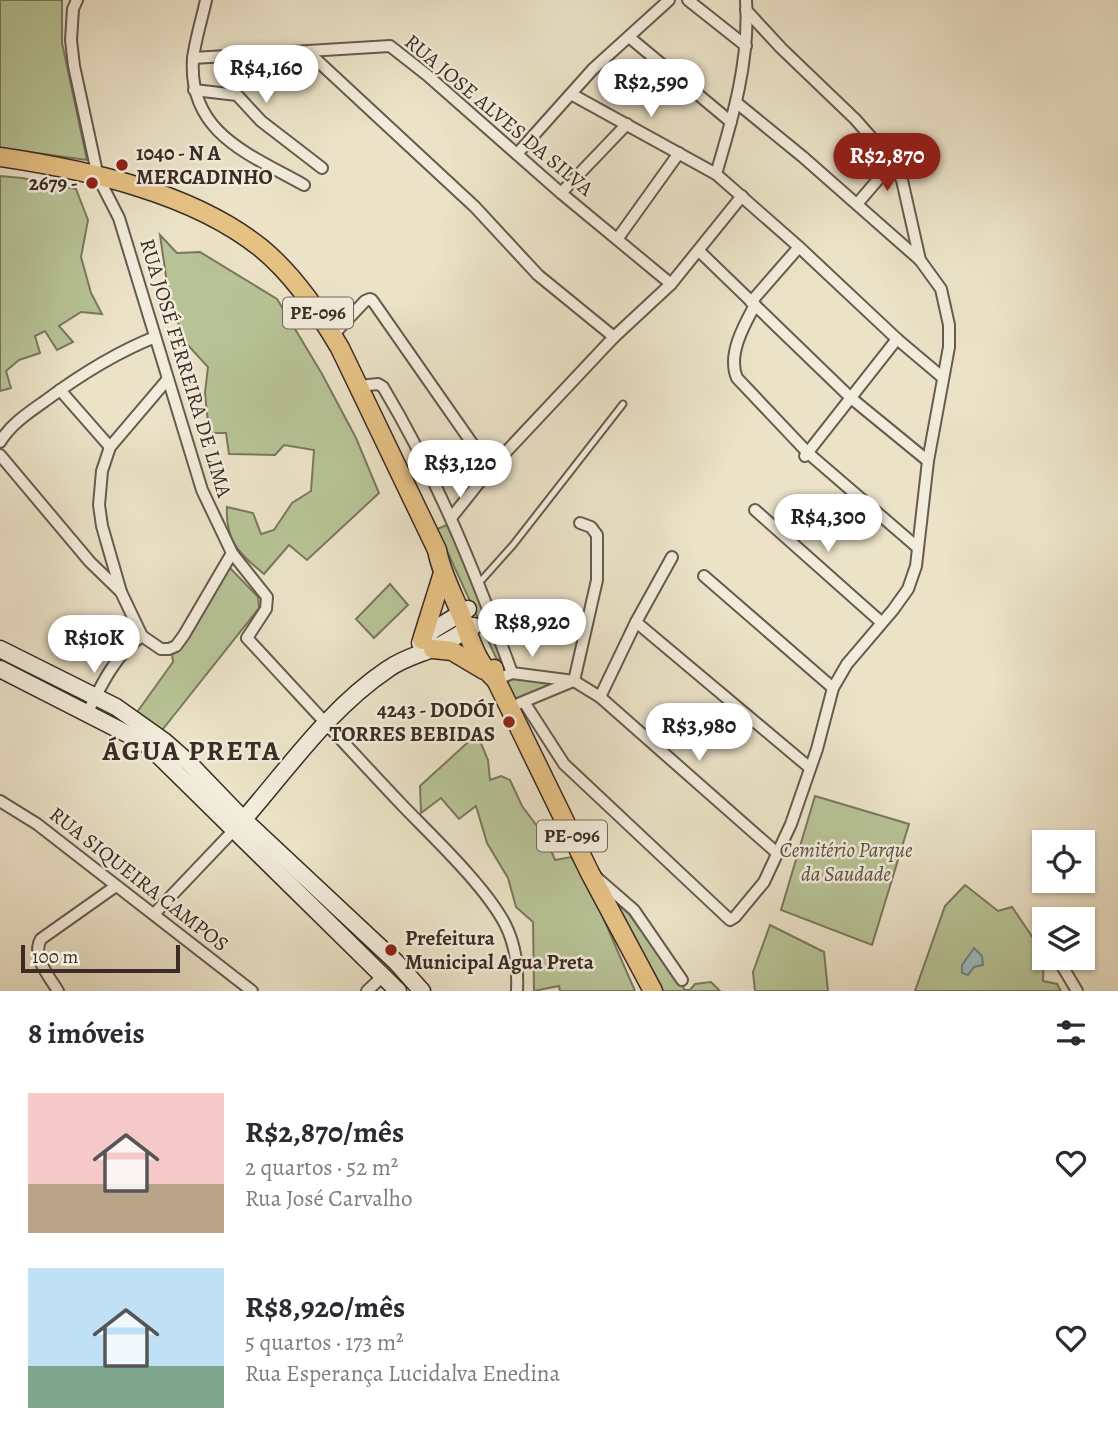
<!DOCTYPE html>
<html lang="pt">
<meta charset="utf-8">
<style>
body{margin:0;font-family:Alegreya,serif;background:#f7f7f7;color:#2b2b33;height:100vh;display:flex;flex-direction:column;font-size:26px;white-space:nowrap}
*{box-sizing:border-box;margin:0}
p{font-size:23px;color:#7c7c81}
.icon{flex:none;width:38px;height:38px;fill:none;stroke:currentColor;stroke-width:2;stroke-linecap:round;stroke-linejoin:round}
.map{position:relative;height:991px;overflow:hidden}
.side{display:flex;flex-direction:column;background:#fff;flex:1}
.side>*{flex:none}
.tools{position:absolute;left:1032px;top:830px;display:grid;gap:14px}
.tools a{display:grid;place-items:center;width:63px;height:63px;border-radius:0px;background:#fff;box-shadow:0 2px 5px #0004;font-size:35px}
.scale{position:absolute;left:21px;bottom:18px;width:159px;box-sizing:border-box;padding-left:7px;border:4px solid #3b2c26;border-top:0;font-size:19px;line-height:24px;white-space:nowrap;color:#3b2c26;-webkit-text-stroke:5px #f2ecdb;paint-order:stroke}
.price{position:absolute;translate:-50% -60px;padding:0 16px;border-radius:24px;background:#fff;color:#222;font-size:23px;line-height:46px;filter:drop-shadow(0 2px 4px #0008)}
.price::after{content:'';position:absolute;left:50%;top:42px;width:21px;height:16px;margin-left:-10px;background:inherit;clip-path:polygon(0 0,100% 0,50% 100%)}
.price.active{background:#8f2418;color:#fff}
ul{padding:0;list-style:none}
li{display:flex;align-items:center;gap:21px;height:175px;padding:0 28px}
li span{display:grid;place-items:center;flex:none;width:196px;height:140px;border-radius:0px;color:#555}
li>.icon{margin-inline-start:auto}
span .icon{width:84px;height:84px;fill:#fffc;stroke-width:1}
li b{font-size:30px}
h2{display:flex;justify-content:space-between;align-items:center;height:84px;padding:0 28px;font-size:30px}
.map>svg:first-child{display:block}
</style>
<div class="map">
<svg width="1118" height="991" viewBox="0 0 1118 991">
<rect width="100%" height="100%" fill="#ebe2c7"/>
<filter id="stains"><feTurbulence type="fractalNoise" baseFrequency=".00286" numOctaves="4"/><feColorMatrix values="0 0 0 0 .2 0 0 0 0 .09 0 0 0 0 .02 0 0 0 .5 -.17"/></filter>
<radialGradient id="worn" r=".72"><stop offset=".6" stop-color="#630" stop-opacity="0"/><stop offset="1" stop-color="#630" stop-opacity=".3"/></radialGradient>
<g fill="#b7c396" stroke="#79785e" stroke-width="2">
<polygon points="0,0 62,0 62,43 87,160 0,148"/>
<polygon points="0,176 22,178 76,189 88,220 81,257 91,293 102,314 81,312 59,326 73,342 57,350 45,331 35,336 40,353 19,360 6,371 11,388 0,391"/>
<path d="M160 235 177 253 200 252 277 299 322 374 356 438 379 493 307 560 289 545 264 574C239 553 225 541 227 507L253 513 261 534 274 530 292 503 311 491 314 450 284 445 275 455 229 454 226 433H209L205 393 208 367 185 342 169 297Z"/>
<polygon points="449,524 505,657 497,660 437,529"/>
<polygon points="229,567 258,597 259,608 163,729 153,732 135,715 173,662 172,654 198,602"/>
<polygon points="390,584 408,605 374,638 356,619"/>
<polygon points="0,652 92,697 85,710 0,667"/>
<polygon points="514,675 551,681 554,684 515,701 505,679"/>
<polygon points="477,734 488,760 490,780 501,776 510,780 522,806 546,838 555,860 571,857 595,899 635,991 560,991 559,986 534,991 533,922 516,907 508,878 487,843 476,806 459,819 441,798 421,813 420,786"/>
<polygon points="815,796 909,824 872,945 781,910"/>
<polygon points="965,885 998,911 1012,907 1044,954 1043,981 1057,984 1061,991 915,991 945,906"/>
<polygon points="608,894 629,914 685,990 690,990 695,984 711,982 720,991 656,991"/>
<polygon points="770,925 824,952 828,991 755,991 753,972"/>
</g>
<polygon fill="#9cbcbf" stroke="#758282" stroke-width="2" points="974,948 982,956 983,965 974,967 968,975 962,973 962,965"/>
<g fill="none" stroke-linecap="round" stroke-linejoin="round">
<g stroke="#675a4e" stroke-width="9">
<polyline id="lane" points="479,583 513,545 623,404"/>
</g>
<g stroke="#675a4e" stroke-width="14">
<g id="street">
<path d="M77 0 73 9 71 40 74 66 98 177 119 218 202 490 232 553 267 597 266 609 247 638C299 694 351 751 403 806 434 838 485 886 505 924 516 946 518 967 517 991"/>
<path d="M206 0C202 19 195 40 193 59 188 133 249 154 304 185"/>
<polyline points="688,0 746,46"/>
<polyline points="629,37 731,122"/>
<polyline points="308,52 475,207 538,275 614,337"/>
<polyline points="193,58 390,46 427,75 561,193 671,284"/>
<polyline points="194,90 237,95 261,121 322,168"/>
<polyline points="571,94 716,174 799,247 897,339 942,377"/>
<polyline points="737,103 803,157 920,260"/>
<polyline points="517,154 593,69 669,0"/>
<path d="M716 174C733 117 750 60 746 0"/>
<polyline points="561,193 627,124"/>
<polyline points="857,204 893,162"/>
<polyline points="618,238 679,153"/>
<polyline points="699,251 851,398 928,461"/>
<polyline points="751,302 799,247"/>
<path d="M755 305C744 325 727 355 737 378L808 453 917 547"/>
<polyline points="333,335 365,301 370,299 372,300 490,469"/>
<path d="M359 386 378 384 383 387C437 477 476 574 512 673"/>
<polyline points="60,390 110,447"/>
<path d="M0 442C11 424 28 413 45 401 80 375 115 353 155 337"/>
<polyline points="0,455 90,562 121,592 142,636 161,649 169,649 176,646 184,635 232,553"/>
<polyline points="805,456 897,339"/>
<polyline points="755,510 881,622"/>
<polyline points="451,518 490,469 614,337 671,284 742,196"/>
<polyline points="704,576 833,688"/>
<polyline points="121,592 102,526 99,505 102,471 110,447 167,380"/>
<polyline points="636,622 810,768"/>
<polyline points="496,680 512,673 574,681 600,697 777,853"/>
<polyline points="574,681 597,580 597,535 591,527 580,523"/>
<polyline points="600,697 636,622 672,557"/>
<polyline points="524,702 564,764 730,920 735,917 764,882 791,824 817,749 833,688 847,664 893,610 908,589 916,566 928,461 949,347 949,325 941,289 920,260 902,180 893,162 855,119 781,48 746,10"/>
<polyline points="518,704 571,682"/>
<path d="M87 714C100 687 117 652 142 636"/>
<polyline points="0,801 37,824 252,991"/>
<polyline points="596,877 634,910 682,980"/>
<polyline points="154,914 234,830"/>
<polyline points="1061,964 1077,991"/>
<path d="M58 991C49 976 31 956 41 939L116 886"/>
<polyline points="367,991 383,976"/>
</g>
</g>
<g stroke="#3b2c26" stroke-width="19">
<g id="secondary">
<polyline points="420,643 433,630 468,609"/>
<polyline points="0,649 116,707 164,741 189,763 243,819 396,962 422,991"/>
<polyline points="0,669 143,742 154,751 398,991"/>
<path d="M237 827C285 773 327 710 388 669 402 659 417 655 432 649 447 643 460 633 474 626"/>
</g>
</g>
<g stroke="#3b2c26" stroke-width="21">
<g id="primary">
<path d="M0 157C87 170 191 192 261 248 294 275 319 312 340 348L437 550C441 572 452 592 460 612 470 637 475 662 496 680"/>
<polyline points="422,640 443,573"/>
<polyline points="433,649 452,651 484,670"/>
<polyline points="494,669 496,680 590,873 653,991"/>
</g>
</g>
<use href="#lane" stroke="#f2ecdb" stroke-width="5"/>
<use href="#street" stroke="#f2ecdb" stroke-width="10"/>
<use href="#secondary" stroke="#f2ecdb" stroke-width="16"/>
<use href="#primary" stroke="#e6c184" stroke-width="18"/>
</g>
<g fill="#8f2418" stroke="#f2ecdb" stroke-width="2.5">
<circle cx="122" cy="165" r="7"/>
<circle cx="92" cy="183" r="7"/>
<circle cx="509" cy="722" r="7"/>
<circle cx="391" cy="950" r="7"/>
</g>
<g text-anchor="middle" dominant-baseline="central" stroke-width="5" stroke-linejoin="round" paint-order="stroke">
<g fill="#f2ecdb" stroke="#72665c" stroke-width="2">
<rect x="283" y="297.5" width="70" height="31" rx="5"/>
<rect x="537" y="820.5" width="70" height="31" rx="5"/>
</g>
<g font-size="19" font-weight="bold" fill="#3b2c26">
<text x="318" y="313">PE-096</text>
<text x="572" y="836">PE-096</text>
</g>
<g font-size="21" fill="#3b2c26" stroke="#f2ecdb">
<text transform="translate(499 115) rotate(40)">RUA JOSE ALVES DA SILVA</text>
<text transform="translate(186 368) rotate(73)">RUA JOSÉ FERREIRA DE LIMA</text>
<text transform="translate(139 879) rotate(38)">RUA SIQUEIRA CAMPOS</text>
</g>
<g font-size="21" font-weight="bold" fill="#3b2c26" stroke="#f2ecdb" text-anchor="start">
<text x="136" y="153">1040 - N A<tspan x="136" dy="24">MERCADINHO</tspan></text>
<text x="78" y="183" text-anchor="end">2679 -</text>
<text x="495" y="710" text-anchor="end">4243 - DODÓI<tspan x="495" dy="24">TORRES BEBIDAS</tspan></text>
<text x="405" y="938">Prefeitura<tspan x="405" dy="24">Municipal Agua Preta</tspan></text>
</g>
<g font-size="21" font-style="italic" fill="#5a5242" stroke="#f2ecdb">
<text x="846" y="850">Cemitério Parque<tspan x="846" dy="24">da Saudade</tspan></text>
</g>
<g font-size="28" font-weight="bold" letter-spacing="2" fill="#3b2c26" stroke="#f2ecdb">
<text x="192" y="751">ÁGUA PRETA</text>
</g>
</g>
<rect width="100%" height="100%" filter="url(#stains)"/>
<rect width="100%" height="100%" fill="url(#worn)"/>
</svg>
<div class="tools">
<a><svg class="icon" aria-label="locate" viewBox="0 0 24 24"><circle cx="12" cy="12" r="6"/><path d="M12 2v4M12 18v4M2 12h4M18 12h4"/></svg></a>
<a><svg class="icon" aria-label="layers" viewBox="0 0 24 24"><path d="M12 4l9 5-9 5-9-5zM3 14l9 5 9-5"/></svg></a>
</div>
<div class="scale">100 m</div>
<b class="price" style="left:266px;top:105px">R$4,160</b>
<b class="price" style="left:651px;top:119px">R$2,590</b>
<b class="price active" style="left:887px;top:193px">R$2,870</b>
<b class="price" style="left:460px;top:500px">R$3,120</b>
<b class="price" style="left:828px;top:554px">R$4,300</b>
<b class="price" style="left:532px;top:659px">R$8,920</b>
<b class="price" style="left:94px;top:675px">R$10K</b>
<b class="price" style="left:699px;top:763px">R$3,980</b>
</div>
<section class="side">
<h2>8 imóveis<svg class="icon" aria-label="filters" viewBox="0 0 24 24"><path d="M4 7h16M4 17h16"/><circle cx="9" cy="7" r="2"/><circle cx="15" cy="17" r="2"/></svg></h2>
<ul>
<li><span style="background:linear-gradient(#f6c9c9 65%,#b9a48a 0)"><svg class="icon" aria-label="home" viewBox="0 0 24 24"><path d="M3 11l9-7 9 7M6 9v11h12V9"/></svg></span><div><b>R$2,870/mês</b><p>2 quartos · 52 m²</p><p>Rua José Carvalho</p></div><svg class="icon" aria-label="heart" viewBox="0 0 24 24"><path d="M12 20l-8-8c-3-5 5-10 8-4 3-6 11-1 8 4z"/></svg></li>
<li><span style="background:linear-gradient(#bfe0f5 70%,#7fa58c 0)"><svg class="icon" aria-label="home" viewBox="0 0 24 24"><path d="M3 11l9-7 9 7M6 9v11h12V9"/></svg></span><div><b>R$8,920/mês</b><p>5 quartos · 173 m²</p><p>Rua Esperança Lucidalva Enedina</p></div><svg class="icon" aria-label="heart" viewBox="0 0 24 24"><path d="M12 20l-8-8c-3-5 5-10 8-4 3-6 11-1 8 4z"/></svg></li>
</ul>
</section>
